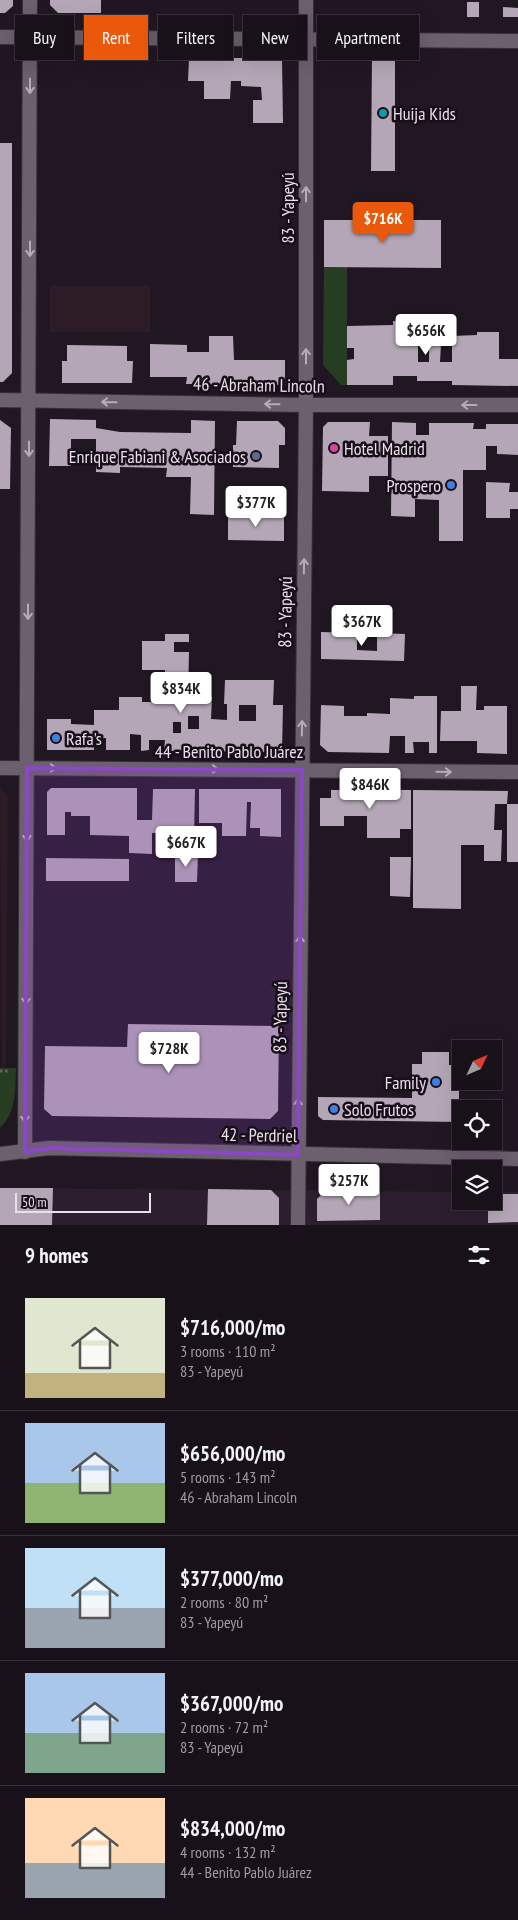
<!DOCTYPE html>
<meta charset="utf-8">
<style>
body{margin:0;font-family:"PT Sans Narrow",sans-serif;background:#261f27;color:#f1f3f6;height:100vh;display:flex;flex-direction:column;font-size:19px;white-space:nowrap}
*{box-sizing:border-box;margin:0}
p{font-size:16px;color:#9f9da2}
.icon{flex:none;width:28px;height:28px;fill:none;stroke:currentColor;stroke-width:2;stroke-linecap:round;stroke-linejoin:round}
.map{position:relative;height:1225px;overflow:hidden}
.details{display:flex;flex-direction:column;background:#19111a;flex:1}
.details>*{flex:none}
.guide{position:absolute;left:15px;top:15px;width:489px;height:45px;display:flex;gap:10px}
.needle{width:32px;rotate:46deg}
.tools{position:absolute;left:452px;top:1040px;display:grid;gap:10px}
.tools a{display:grid;place-items:center;width:50px;height:50px;border-radius:0px;background:#19111a;box-shadow:0 5px 20px #0002,0 0 0 1px #373139;font-size:25px}
.scale{position:absolute;left:15px;bottom:12px;width:136px;box-sizing:border-box;padding-left:5px;border:2px solid #e7e0e8;border-top:0;font-size:14px;line-height:18px;white-space:nowrap;color:#e7e0e8;-webkit-text-stroke:4px #180e19;paint-order:stroke}
.price{position:absolute;translate:-50% -42px;padding:0 11px;border-radius:5px;background:#fff;color:#222;font-size:16px;line-height:32px;filter:drop-shadow(0 1px 2px #0008)}
.price::after{content:'';position:absolute;left:50%;top:30px;width:15px;height:11px;margin-left:-8px;background:inherit;clip-path:polygon(0 0,100% 0,50% 100%)}
.price.active{background:#ea580c;color:#fff}
ul{padding:0;list-style:none}
li{display:flex;align-items:center;gap:15px;height:125px;padding:0 25px}
li+li{border-top:1px solid #373139}
li span{display:grid;place-items:center;flex:none;width:140px;height:100px;border-radius:0px;color:#555}
li>.icon{margin-inline-start:auto}
span .icon{width:60px;height:60px;fill:#fffc;stroke-width:1}
li b{font-size:21px}
h2{display:flex;justify-content:space-between;align-items:center;height:60px;padding:0 25px;font-size:21px}
.tag{padding:0 18px;border-radius:0px;background:#19111a;box-shadow:0 5px 20px #0002,0 0 0 1px #373139;font-size:18px;line-height:45px}
.tag.active{background:#ea580c;color:#fff}
.map>svg:first-child{display:block}
</style>
<div class="map">
<svg width="518" height="1225" viewBox="0 0 518 1225">
<rect width="100%" height="100%" fill="#211723"/>
<polygon fill="#2c1e2f" points="0,1188 461,1192 461,1201 494,1201 494,1192 518,1192 518,1225 0,1225"/>
<g fill="#2d1c26">
<rect x="50" y="286" width="100" height="46"/>
<polygon points="0,788 8,796 6,1064 2,1068"/>
</g>
<g fill="#263d22">
<polygon points="324,267 347,267 347,385 341,385 323,365"/>
<path d="M0 1068H16C15 1089 17 1112 0 1128Z"/>
</g>
<g fill="#b4a6b6" fill-rule="evenodd">
<polygon points="0,0 13,0 13,6 5,13 0,13"/>
<polygon points="50,0 101,0 101,13 58,13 50,5"/>
<rect x="467" y="2" width="12" height="15"/>
<polygon points="503,7 518,8 518,17 503,17"/>
<polygon points="372,54 395,54 395,171 371,171"/>
<polygon points="189,58 282,58 283,123 253,123 253,100 262,100 261,87 241,86 241,81 231,81 230,99 204,99 204,81 188,81"/>
<polygon points="0,143 12,143 12,373 3,382 0,382"/>
<polygon points="324,220 441,220 441,268 324,267"/>
<path d="M393 321H418V327H452V336L477 335V332H499V359H518V386L452 385V381H417V376H393V385H347V360L354 359V348H347V326L393 325ZM418 345 429 346V362H418ZM441 345H452V362H440Z"/>
<polygon points="209,336 233,336 234,360 285,360 285,378 279,385 186,384 187,377 150,377 150,344 187,345 187,352 209,352"/>
<polygon points="67,345 127,346 127,361 133,361 132,383 62,383 62,361 67,361"/>
<polygon points="50,419 96,420 96,428 120,432 191,433 191,420 215,421 214,515 190,514 191,477 166,477 167,468 120,467 120,473 96,472 96,439 71,439 71,466 49,466"/>
<polygon points="0,420 11,428 10,489 0,489"/>
<polygon points="237,421 278,421 285,428 285,445 279,445 279,468 233,467 233,445 236,445"/>
<polygon points="328,422 370,422 369,436 388,436 388,476 369,476 369,492 322,491 323,427"/>
<polygon points="392,422 416,423 416,435 429,435 429,423 474,423 473,429 486,429 486,424 518,424 518,455 497,454 497,446 486,446 486,470 463,470 463,541 439,541 439,500 415,499 415,517 391,516"/>
<polygon points="486,482 510,483 509,492 518,492 518,509 510,509 510,518 486,518"/>
<polygon points="228,515 284,515 284,541 228,540"/>
<polygon points="321,632 357,633 357,650 377,651 377,633 405,634 404,661 321,659"/>
<path d="M165 634H189V642H174V652H189L188 697H212L211 719 227 720V704H224L225 680H274L273 705H283L282 752 164 751 165 740H149V750L141 751V735L130 734V750H106V738H94V750H47V719H71V724L94 725V710H119V697H142V702H165V670H142V641H165ZM174 683H182V699H173ZM239 705H256V721H239ZM188 716H199V729H188ZM173 722H181V733H173Z"/>
<polygon points="461,686 477,686 476,710 484,710 484,706 507,706 507,754 477,753 477,741 440,741 441,711 461,711"/>
<polygon points="414,696 437,696 437,753 429,753 429,742 413,742 414,753 405,753 405,736 390,736 389,753 328,752 320,745 321,705 344,706 344,716 367,716 367,713 390,714 390,698 414,699"/>
<polygon points="51,788 137,788 137,820 152,820 153,789 195,789 194,838 176,838 176,833 152,833 152,854 129,853 129,836 90,835 90,816 71,816 71,812 65,812 65,835 47,835 47,792"/>
<polygon points="199,789 281,789 281,837 260,836 260,828 250,828 251,802 247,802 246,836 222,836 222,823 199,823"/>
<polygon points="331,790 411,790 411,829 400,829 400,838 367,838 367,816 344,816 344,826 320,826 320,798 331,798"/>
<polygon points="413,790 508,791 507,804 495,804 494,830 502,830 501,861 484,861 484,845 461,845 461,909 413,908"/>
<rect x="507" y="804" width="11" height="58"/>
<polygon points="175,853 198,854 197,882 175,882"/>
<polygon points="390,857 411,857 410,897 390,896"/>
<polygon points="46,858 129,859 129,881 46,881"/>
<polygon points="128,1024 279,1026 278,1111 270,1119 52,1116 44,1109 45,1046 127,1047"/>
<polygon points="422,1052 449,1052 449,1065 459,1065 459,1122 323,1120 318,1116 318,1097 412,1098 412,1064 422,1064"/>
<polygon points="0,1188 53,1188 52,1225 0,1225"/>
<polygon points="208,1189 271,1190 279,1198 279,1225 207,1225"/>
<polygon points="325,1191 380,1192 380,1220 317,1221 317,1199"/>
<polygon points="494,1194 518,1194 518,1222 488,1223 488,1201 494,1201"/>
</g>
<g fill="none" stroke-linecap="round" stroke-linejoin="round">
<g stroke="#373038" stroke-width="16">
<g id="minor">
<polyline points="0,400 306,405 518,405"/>
<polyline points="0,768 518,772"/>
<polyline points="25,1152 30,0"/>
<polyline points="298,1225 306,405 306,0"/>
</g>
</g>
<g stroke="#373038" stroke-width="16">
<g id="tertiary">
<polyline points="0,37 518,41"/>
<polyline points="0,1154 49,1148 518,1159"/>
</g>
</g>
<polyline stroke="#6a616b" stroke-width="3" stroke-dasharray="2.5 2.5" stroke-linecap="butt" points="0,1071 10,1071"/>
<use href="#minor" stroke="#6c5f6e" stroke-width="14"/>
<use href="#tertiary" stroke="#6c5f6e" stroke-width="14"/>
</g>
<defs><path id="oneway-shaft" d="M-6 0H5M1.5-3L5.5 0L1.5 3" fill="none" stroke-width="1.6" stroke-linecap="round" stroke-linejoin="round" transform="scale(1.25)"/></defs>
<g stroke="#b6acb7">
<use href="#oneway-shaft" transform="translate(30 86) rotate(90)"/>
<use href="#oneway-shaft" transform="translate(306 194) rotate(-90)"/>
<use href="#oneway-shaft" transform="translate(30 249) rotate(90)"/>
<use href="#oneway-shaft" transform="translate(306 356) rotate(-90)"/>
<use href="#oneway-shaft" transform="translate(109 402) rotate(-179)"/>
<use href="#oneway-shaft" transform="translate(272 404) rotate(-179)"/>
<use href="#oneway-shaft" transform="translate(469 405) rotate(180)"/>
<use href="#oneway-shaft" transform="translate(29 449) rotate(90)"/>
<use href="#oneway-shaft" transform="translate(304 566) rotate(-89)"/>
<use href="#oneway-shaft" transform="translate(28 612) rotate(90)"/>
<use href="#oneway-shaft" transform="translate(302 728) rotate(-89)"/>
<use href="#oneway-shaft" transform="translate(49 768)"/>
<use href="#oneway-shaft" transform="translate(211 769)"/>
<use href="#oneway-shaft" transform="translate(444 772) rotate(1)"/>
<use href="#oneway-shaft" transform="translate(27 834) rotate(90)"/>
<use href="#oneway-shaft" transform="translate(300 943) rotate(-89)"/>
<use href="#oneway-shaft" transform="translate(26 997) rotate(90)"/>
<use href="#oneway-shaft" transform="translate(298 1106) rotate(-89)"/>
<use href="#oneway-shaft" transform="translate(25 1115) rotate(90)"/>
</g>
<path fill="#8b47c5" fill-opacity="0.2" stroke="#8b47c5" stroke-width="4" stroke-linejoin="round" d="M27 768 302 770 298 1155 49 1148 25 1152Z"/>
<circle fill="#0f9aa8" stroke="#180e19" stroke-width="2" cx="383" cy="113" r="5"/>
<circle fill="#d1479c" stroke="#180e19" stroke-width="2" cx="334" cy="448" r="5"/>
<circle fill="#5c6f8a" stroke="#180e19" stroke-width="2" cx="256" cy="456" r="5"/>
<g fill="#3f7fe0" stroke="#180e19" stroke-width="2">
<circle cx="451" cy="485" r="5"/>
<circle cx="56" cy="738" r="5"/>
<circle cx="436" cy="1082" r="5"/>
<circle cx="334" cy="1109" r="5"/>
</g>
<g text-anchor="middle" dominant-baseline="central" stroke-width="5" stroke-linejoin="round" paint-order="stroke">
<g font-size="18" fill="#e7e0e8" stroke="#180e19" text-anchor="start">
<text x="393" y="113">Huija Kids</text>
<text x="344" y="448">Hotel Madrid</text>
<text x="246" y="456" text-anchor="end">Enrique Fabiani &amp; Asociados</text>
<text x="441" y="485" text-anchor="end">Prospero</text>
<text x="66" y="738">Rafa's</text>
<text x="426" y="1082" text-anchor="end">Family</text>
<text x="344" y="1109">Solo Frutos</text>
</g>
<g font-size="18" fill="#e7e0e8" stroke="#180e19">
<text transform="translate(287 208) rotate(-90)">83 - Yapeyú</text>
<text transform="translate(259 385) rotate(1)">46 - Abraham Lincoln</text>
<text transform="translate(285 612) rotate(-89)">83 - Yapeyú</text>
<text x="229" y="751">44 - Benito Pablo Juárez</text>
<text transform="translate(280 1017) rotate(-89)">83 - Yapeyú</text>
<text transform="translate(259 1135) rotate(1)">42 - Perdriel</text>
</g>
</g>
</svg>
<div class="tools">
<a><svg class="needle" viewBox="-14 -14 28 28"><path d="M0-13l5 13h-10z" fill="#e53935"/><path d="M0 13l5-13h-10z" fill="#9f9da2"/></svg></a>
<a><svg class="icon" aria-label="locate" viewBox="0 0 24 24"><circle cx="12" cy="12" r="6"/><path d="M12 2v4M12 18v4M2 12h4M18 12h4"/></svg></a>
<a><svg class="icon" aria-label="layers" viewBox="0 0 24 24"><path d="M12 4l9 5-9 5-9-5zM3 14l9 5 9-5"/></svg></a>
</div>
<div class="scale">50 m</div>
<b class="price active" style="left:383px;top:244px">$716K</b>
<b class="price" style="left:426px;top:356px">$656K</b>
<b class="price" style="left:256px;top:528px">$377K</b>
<b class="price" style="left:362px;top:647px">$367K</b>
<b class="price" style="left:181px;top:714px">$834K</b>
<b class="price" style="left:370px;top:810px">$846K</b>
<b class="price" style="left:186px;top:868px">$667K</b>
<b class="price" style="left:169px;top:1074px">$728K</b>
<b class="price" style="left:349px;top:1206px">$257K</b>
<div class="guide">
<a class="tag">Buy</a>
<a class="tag active">Rent</a>
<a class="tag">Filters</a>
<a class="tag">New</a>
<a class="tag">Apartment</a>
</div>
</div>
<section class="details">
<h2>9 homes<svg class="icon" aria-label="filters" viewBox="0 0 24 24"><path d="M4 7h16M4 17h16"/><circle cx="9" cy="7" r="2"/><circle cx="15" cy="17" r="2"/></svg></h2>
<ul>
<li><span style="background:linear-gradient(#dfe7d0 75%,#c2b280 0)"><svg class="icon" aria-label="home" viewBox="0 0 24 24"><path d="M3 11l9-7 9 7M6 9v11h12V9"/></svg></span><div><b>$716,000/mo</b><p>3 rooms · 110 m²</p><p>83 - Yapeyú</p></div></li>
<li><span style="background:linear-gradient(#a9c7e8 60%,#8fb573 0)"><svg class="icon" aria-label="home" viewBox="0 0 24 24"><path d="M3 11l9-7 9 7M6 9v11h12V9"/></svg></span><div><b>$656,000/mo</b><p>5 rooms · 143 m²</p><p>46 - Abraham Lincoln</p></div></li>
<li><span style="background:linear-gradient(#bfe0f5 60%,#9aa5b1 0)"><svg class="icon" aria-label="home" viewBox="0 0 24 24"><path d="M3 11l9-7 9 7M6 9v11h12V9"/></svg></span><div><b>$377,000/mo</b><p>2 rooms · 80 m²</p><p>83 - Yapeyú</p></div></li>
<li><span style="background:linear-gradient(#a9c7e8 60%,#7fa58c 0)"><svg class="icon" aria-label="home" viewBox="0 0 24 24"><path d="M3 11l9-7 9 7M6 9v11h12V9"/></svg></span><div><b>$367,000/mo</b><p>2 rooms · 72 m²</p><p>83 - Yapeyú</p></div></li>
<li><span style="background:linear-gradient(#ffd9b3 65%,#9aa5b1 0)"><svg class="icon" aria-label="home" viewBox="0 0 24 24"><path d="M3 11l9-7 9 7M6 9v11h12V9"/></svg></span><div><b>$834,000/mo</b><p>4 rooms · 132 m²</p><p>44 - Benito Pablo Juárez</p></div></li>
</ul>
</section>
